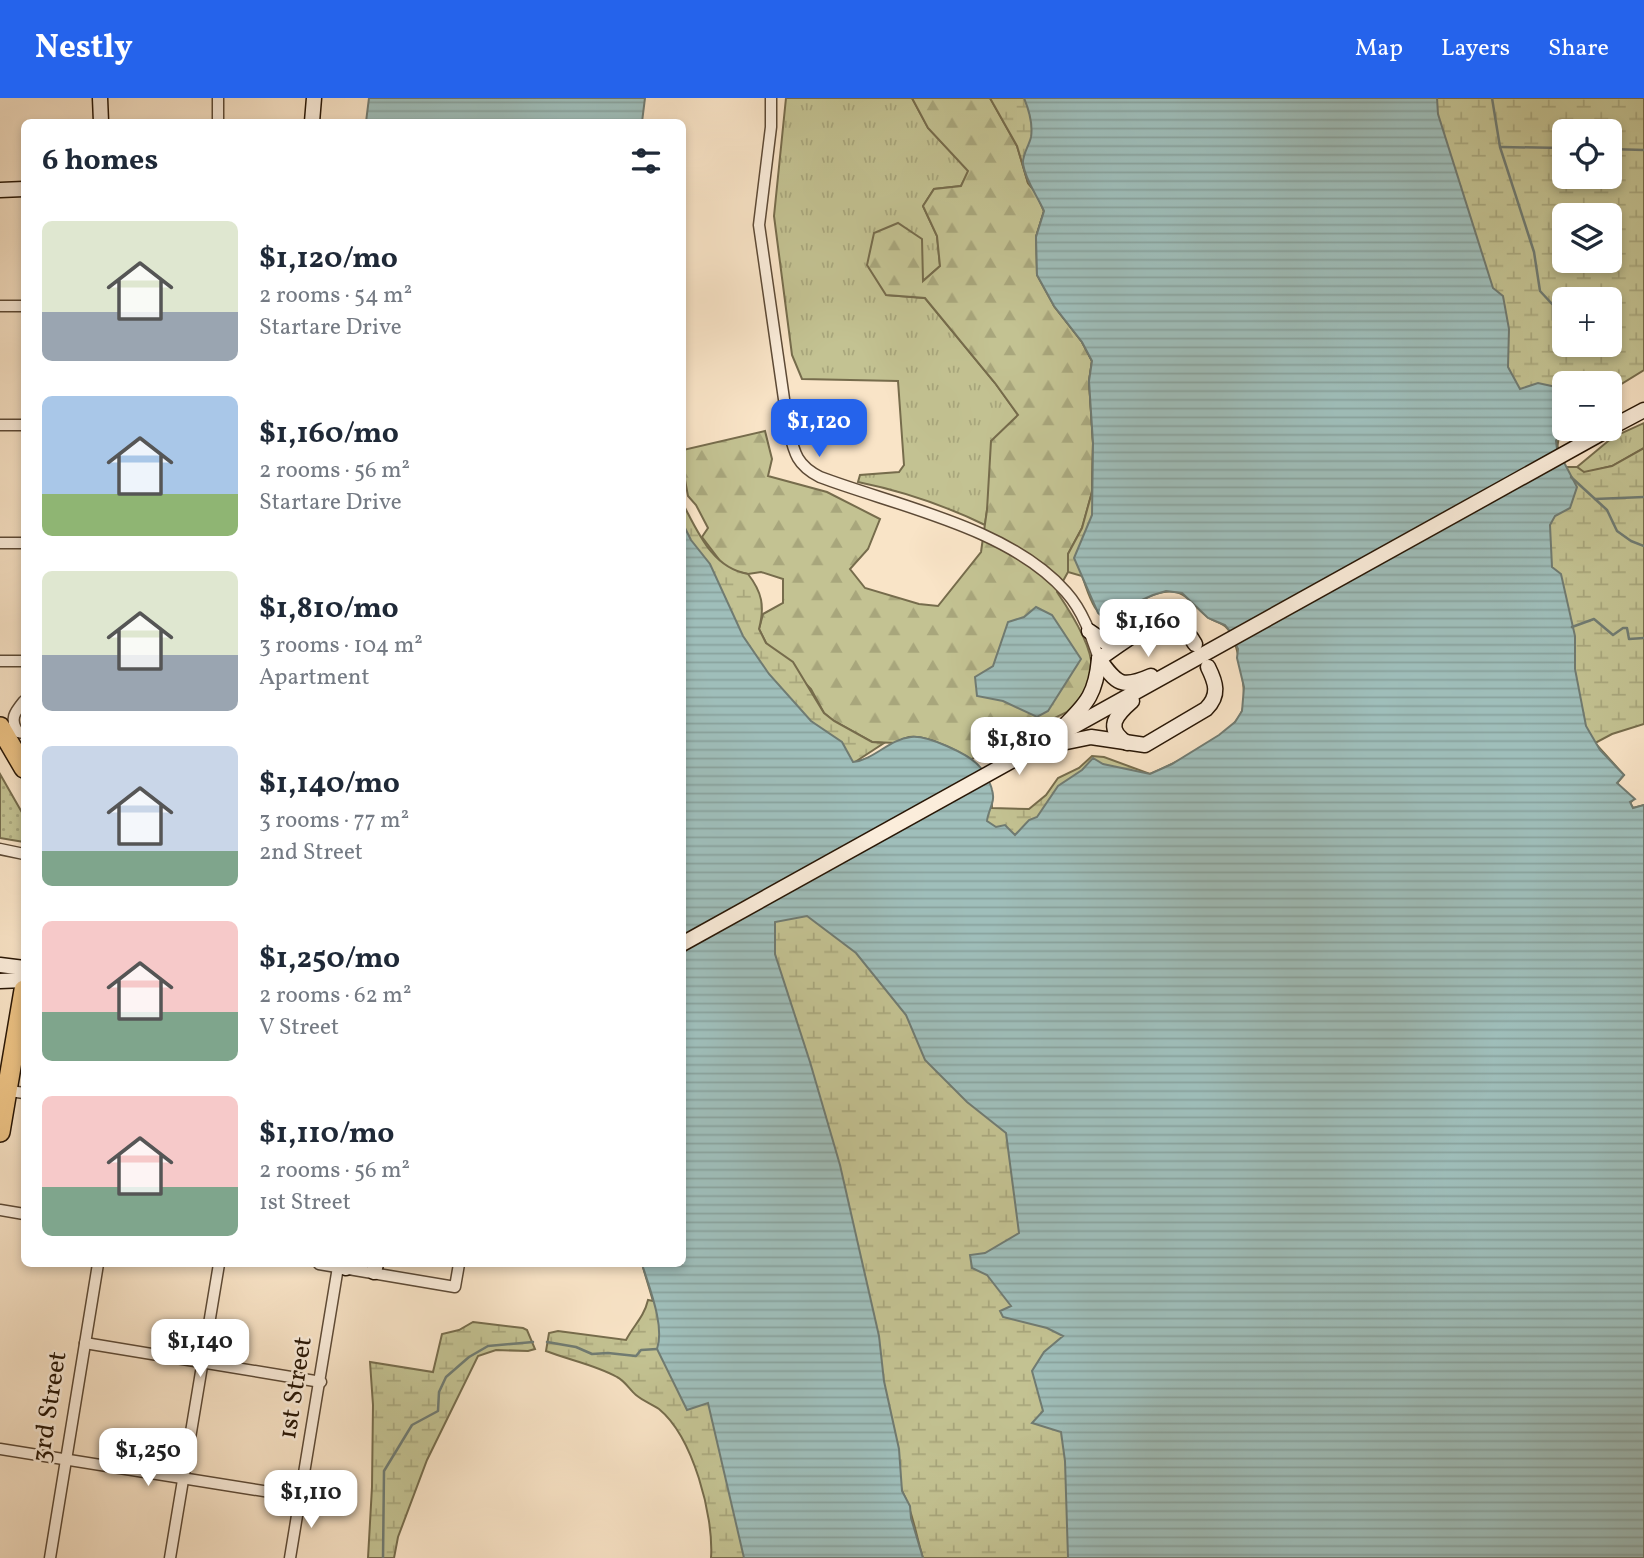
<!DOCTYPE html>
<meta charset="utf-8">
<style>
body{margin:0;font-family:Vollkorn,serif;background:#f2f2f3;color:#1f2937;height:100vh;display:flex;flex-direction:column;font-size:26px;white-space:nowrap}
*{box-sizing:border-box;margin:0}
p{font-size:23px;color:#747a83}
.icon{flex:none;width:38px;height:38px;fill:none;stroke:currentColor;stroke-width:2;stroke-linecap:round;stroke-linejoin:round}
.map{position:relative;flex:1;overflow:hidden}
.sheet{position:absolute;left:21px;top:21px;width:665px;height:1148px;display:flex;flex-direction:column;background:#fff;border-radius:10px;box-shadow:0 4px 10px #0003}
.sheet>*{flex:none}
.fabs{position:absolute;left:1552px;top:21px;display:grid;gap:14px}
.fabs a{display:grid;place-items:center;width:70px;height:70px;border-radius:10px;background:#fff;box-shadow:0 4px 10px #0003;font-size:35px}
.price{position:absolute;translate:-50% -60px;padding:0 16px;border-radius:14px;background:#fff;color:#222;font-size:23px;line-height:46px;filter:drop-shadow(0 2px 4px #0008)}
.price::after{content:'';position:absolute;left:50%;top:42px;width:21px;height:16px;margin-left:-10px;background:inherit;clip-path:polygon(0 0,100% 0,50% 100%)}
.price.current{background:#2563eb;color:#fff}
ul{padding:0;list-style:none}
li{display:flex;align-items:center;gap:21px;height:175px;padding:0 21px}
li span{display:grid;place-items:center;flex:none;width:196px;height:140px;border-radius:10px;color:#555}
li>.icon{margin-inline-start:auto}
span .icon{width:84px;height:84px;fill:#fffc;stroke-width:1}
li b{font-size:30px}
h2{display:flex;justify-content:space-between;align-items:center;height:84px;padding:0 21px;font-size:30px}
header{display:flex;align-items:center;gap:42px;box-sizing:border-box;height:98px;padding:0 35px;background:#2563eb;color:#fff}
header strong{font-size:33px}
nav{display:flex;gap:38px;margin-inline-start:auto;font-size:24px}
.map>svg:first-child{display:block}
</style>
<header>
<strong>Nestly</strong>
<nav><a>Map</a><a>Layers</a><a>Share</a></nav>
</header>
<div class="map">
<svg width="1644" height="1460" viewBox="0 0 1644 1460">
<defs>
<pattern id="grass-tufts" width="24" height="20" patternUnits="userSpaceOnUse" patternTransform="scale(1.75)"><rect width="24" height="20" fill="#c3c292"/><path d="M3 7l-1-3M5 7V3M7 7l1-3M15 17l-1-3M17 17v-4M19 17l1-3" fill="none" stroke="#a8a67c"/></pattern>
<pattern id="forest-firs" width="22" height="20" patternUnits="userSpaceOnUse" patternTransform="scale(1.75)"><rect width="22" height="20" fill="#c3c292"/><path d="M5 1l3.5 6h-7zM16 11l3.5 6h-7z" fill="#a8a67c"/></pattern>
<pattern id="wetland-marsh" width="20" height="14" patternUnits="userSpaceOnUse" patternTransform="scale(1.75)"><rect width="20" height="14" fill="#c3c292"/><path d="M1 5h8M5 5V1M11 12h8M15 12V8" fill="none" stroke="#a8a67c"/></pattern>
<pattern id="park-dots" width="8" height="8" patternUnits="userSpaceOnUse" patternTransform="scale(1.75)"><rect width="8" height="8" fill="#c3c292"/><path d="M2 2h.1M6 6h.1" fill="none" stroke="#a8a67c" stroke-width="1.8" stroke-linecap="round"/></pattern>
<pattern id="water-rules" width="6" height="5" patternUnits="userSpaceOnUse" patternTransform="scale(1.75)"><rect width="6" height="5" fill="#9fbeba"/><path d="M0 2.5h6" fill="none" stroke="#89a39e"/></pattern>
</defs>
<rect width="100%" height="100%" fill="#f9e4c7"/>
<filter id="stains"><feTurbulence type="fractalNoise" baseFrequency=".00286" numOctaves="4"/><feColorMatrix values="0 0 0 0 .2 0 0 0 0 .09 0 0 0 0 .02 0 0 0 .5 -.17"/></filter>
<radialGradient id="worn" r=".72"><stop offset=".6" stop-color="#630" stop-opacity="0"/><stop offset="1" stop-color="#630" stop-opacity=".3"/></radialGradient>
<g fill="url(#grass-tufts)" stroke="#766c4c" stroke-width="2">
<path d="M786 0H912L928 30 969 73 961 88 934 91 923 108 937 138 940 168 922 184 886 197 925 200 995 285 1018 317 987 412 985 427C944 407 902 393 858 384L860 377 899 374 904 367 898 283 802 281 792 257 774 118Z"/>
<polygon points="1644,325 1644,350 1612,368 1584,375 1577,369 1613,339"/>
</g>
<path fill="url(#forest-firs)" stroke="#766c4c" stroke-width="2" d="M912 0H990L1017 48 1028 85 1036 95 1044 113 1036 139 1054 208 1082 244 1092 263 1089 283 1093 345 1092 394 1082 430 1068 456V474L1057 494C1070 513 1097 555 1091 578 1088 591 1076 605 1067 614L970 662 934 643 911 639 896 645 872 644 834 623 824 615 811 591 766 545 759 531 763 516 783 505V481L761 474 748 476 734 473 724 468 702 439 708 430 696 407 688 398 683 371V352L765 333 772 361 768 378 827 394 880 421 868 451 850 471 865 490 919 506 938 508 981 454 987 412 991 343 1018 317 995 285 925 200 886 197 867 167 874 135 898 125 922 141 923 183 940 168 937 138 923 108 934 91 961 88 968 73 928 30Z"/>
<g fill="url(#wetland-marsh)" stroke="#766c4c" stroke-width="2" fill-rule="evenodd">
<path d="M990 0H1099L1644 1460H923C916 1438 913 1413 902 1393L757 833 862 681 682 660V404C698 434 712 470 748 476 762 494 765 508 759 531L766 545 793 564 824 615 834 623 872 644 884 645 855 664C874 662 889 644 909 639 926 636 968 656 979 669 990 680 992 695 992 710L1029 711 1046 697 1058 680 1079 670 1092 658 1104 659 1150 676C1173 666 1233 638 1242 613 1248 597 1238 542 1227 530 1222 524 1215 524 1209 520 1193 509 1187 490 1164 494 1145 497 1128 511 1113 523 1093 518 1089 496 1082 478L1068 474V456L1082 430 1092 394 1093 345 1089 283 1092 263 1082 244 1054 208 1037 177 1036 139 1044 113 1036 95 1028 85 1017 48Z"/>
<path d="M1406 0H1644V272L1610 293V285H1564C1564 297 1565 309 1564 320 1562 347 1550 337 1565 369H1577L1584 374 1612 368 1644 350V626L1612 636 1595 645 1624 677 1617 685 1632 703 1630 705 1633 710 1644 707V753L1592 691ZM1564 33H1610V79H1564ZM1564 117H1610V163H1564ZM1564 201H1610V247H1564Z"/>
<path d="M642 1166H666L769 1460H711C714 1418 693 1339 659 1311 652 1306 643 1303 636 1297 630 1292 625 1283 617 1279 596 1267 569 1262 546 1253L549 1235 558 1233 626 1242C634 1227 644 1219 648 1202L653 1203Z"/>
<polygon points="473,1224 523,1230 527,1232 535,1251 528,1253 496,1252 478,1258 427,1362 398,1439 394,1460 368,1460 372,1389 373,1307 370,1264 433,1274 442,1236 459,1232"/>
</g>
<polygon fill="url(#park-dots)" stroke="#766c4c" stroke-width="2" points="0,676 24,718 24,744 0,740"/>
<g fill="url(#water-rules)" stroke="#707b72" stroke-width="2">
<polygon points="369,0 645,0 642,24 366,24"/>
<path d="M1024 0H1437L1438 16 1493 190 1503 198 1509 231 1508 269 1520 291 1538 285 1556 289 1564 302V324L1556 343 1557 351 1577 389 1570 410 1555 418 1550 427 1552 469 1561 476 1575 538V571L1586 628 1600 652 1624 677 1617 685 1635 701 1630 704 1633 710 1644 707V1460H1068L1065 1363 1061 1334 1032 1325 1043 1313 1032 1273 1044 1254 1063 1238 1047 1230 1003 1219 1000 1213 1011 1208 987 1177 972 1170 970 1157 985 1155 1019 1135 1006 1035 967 1004 925 962 906 917 856 855 807 818 775 824V856L810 964 840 1067 879 1238 884 1283 899 1351 902 1393 910 1408 911 1420 923 1460H744L708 1305 687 1312 657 1251C665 1228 649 1189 642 1166H682L683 426 691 442 710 466 743 538 769 576 811 623 842 644 853 664C874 662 889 641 911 639 927 637 969 656 979 668 984 673 991 686 992 692 996 704 988 712 987 723L996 729 1005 727 1015 737 1029 722 1037 719 1058 688 1082 672 1093 660 1103 666 1150 676 1172 666 1219 637 1235 624 1242 613 1244 589 1237 560 1238 551 1229 532 1225 527 1208 520 1182 495 1166 493 1153 497 1137 504 1113 523 1105 521 1098 515 1074 460 1092 417 1093 345 1089 283 1092 263 1082 244 1054 208 1037 177 1036 139 1044 113C1037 97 1026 84 1023 66 1022 57 1029 48 1031 39 1033 26 1029 12 1024 0Z"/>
<polygon points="1036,509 1052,517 1081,561 1048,613 1037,619 1003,603 977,598 975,579 993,568 1008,524 1024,519"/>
</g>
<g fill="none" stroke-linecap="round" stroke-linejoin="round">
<g stroke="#707b72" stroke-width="2.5">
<polyline points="1492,0 1500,49 1534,154 1540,193 1553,207 1553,222 1564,236"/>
<polyline points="1501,49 1564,50"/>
<polyline points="1610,51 1644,52"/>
<polyline points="1610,236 1619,242"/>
<polyline points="1571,379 1607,412 1617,433 1631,443 1644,448"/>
<polyline points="1595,401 1644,399"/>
<polyline points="1572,529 1594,521 1613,537 1623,530 1627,530 1629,541 1644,540"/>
<polyline points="547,1244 576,1249 592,1256 608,1255 636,1258 641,1252 657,1251"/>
<polyline points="383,1460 384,1373 412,1327 438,1313 439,1294 446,1279 469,1259 488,1248 533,1244"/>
</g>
<g stroke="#5d4a36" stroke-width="13">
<g id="street">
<polyline points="218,0 218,24"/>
<path d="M771 0V29L759 127 788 329C794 354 796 367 820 379 897 408 1010 430 1066 494 1083 513 1091 537 1099 561"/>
<polyline points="0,208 24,208"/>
<polyline points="0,327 24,327"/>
<polyline points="0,445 24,445"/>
<polyline points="0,563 24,563"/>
<path d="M24 603C15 614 9 621 18 634L24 635"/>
<polyline points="0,751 24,756"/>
<polyline points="3,992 24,995"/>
<polyline points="0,1112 24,1116"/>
<polyline points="319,1166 455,1189 459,1166"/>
<polyline points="85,1245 321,1284"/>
<polyline points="0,1351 301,1399"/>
<polyline points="50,1460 98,1166"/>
<polyline points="170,1460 219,1166"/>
<polyline points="290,1460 338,1169"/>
</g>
</g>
<g stroke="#291706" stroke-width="17">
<g id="secondary">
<polyline points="100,0 101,24"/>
<polyline points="312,24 314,0"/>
<polyline points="0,92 24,91"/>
<polyline points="1610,330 1644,312"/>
<polyline points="1089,533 1105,544 1126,540"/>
<path d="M1099 561C1114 551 1149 523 1166 523 1180 523 1189 536 1195 546"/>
<path d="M1099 561C1117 586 1121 591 1151 578"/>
<path d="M1064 628C1088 605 1096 594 1099 561"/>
<path d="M1127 645C1104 630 1116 617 1132 603"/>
<path d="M1052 647 1091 639 1145 647 1206 611C1220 597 1216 585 1208 569"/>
<polyline points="682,846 1609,331"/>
<polyline points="0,867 24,870"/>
<polyline points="0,883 24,882"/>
<polyline points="346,1170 353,1166"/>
<polyline points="374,1174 376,1166"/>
</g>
</g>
<g stroke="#291706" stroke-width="22">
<g id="highway">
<polyline points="0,629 24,670"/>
<polyline points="0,1034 24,892"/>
</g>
</g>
<use href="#street" stroke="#fbeddb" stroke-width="10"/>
<use href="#secondary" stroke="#fbeddb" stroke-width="14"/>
<use href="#highway" stroke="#ecc284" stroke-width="19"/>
</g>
<g text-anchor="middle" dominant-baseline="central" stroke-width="5" stroke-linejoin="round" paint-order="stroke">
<g font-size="26" fill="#291706" stroke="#fbeddb">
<text transform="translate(296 1290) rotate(-81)">1st Street</text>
<text transform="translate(50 1309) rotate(-81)">3rd Street</text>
</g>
</g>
<rect width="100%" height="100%" filter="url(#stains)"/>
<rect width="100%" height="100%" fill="url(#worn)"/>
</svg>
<div class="fabs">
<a><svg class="icon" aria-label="locate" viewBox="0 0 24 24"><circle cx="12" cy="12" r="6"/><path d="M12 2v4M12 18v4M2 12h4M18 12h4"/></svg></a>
<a><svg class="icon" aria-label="layers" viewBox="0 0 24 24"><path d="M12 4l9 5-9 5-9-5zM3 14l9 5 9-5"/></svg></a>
<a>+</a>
<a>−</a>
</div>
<b class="price current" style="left:819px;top:361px">$1,120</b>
<b class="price" style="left:1148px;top:561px">$1,160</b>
<b class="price" style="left:1019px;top:679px">$1,810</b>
<b class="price" style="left:200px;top:1281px">$1,140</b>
<b class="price" style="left:148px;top:1390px">$1,250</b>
<b class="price" style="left:311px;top:1432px">$1,110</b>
<section class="sheet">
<h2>6 homes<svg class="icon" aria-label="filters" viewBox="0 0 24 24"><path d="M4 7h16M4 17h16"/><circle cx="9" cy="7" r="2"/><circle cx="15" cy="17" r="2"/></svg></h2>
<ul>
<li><span style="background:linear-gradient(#dfe7d0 65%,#9aa5b1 0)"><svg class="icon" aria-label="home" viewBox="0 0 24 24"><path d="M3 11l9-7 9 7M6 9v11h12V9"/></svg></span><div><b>$1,120/mo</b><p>2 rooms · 54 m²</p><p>Startare Drive</p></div></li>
<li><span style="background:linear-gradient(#a9c7e8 70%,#8fb573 0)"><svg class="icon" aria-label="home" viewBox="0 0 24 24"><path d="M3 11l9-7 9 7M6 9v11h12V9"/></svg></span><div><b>$1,160/mo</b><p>2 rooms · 56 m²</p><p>Startare Drive</p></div></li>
<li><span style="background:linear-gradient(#dfe7d0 60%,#9aa5b1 0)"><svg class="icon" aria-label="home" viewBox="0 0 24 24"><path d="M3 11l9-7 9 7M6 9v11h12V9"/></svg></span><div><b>$1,810/mo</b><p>3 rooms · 104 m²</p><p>Apartment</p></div></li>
<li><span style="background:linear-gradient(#c9d6e8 75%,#7fa58c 0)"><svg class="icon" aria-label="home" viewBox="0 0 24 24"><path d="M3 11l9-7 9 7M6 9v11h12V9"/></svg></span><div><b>$1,140/mo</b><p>3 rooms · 77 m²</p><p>2nd Street</p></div></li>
<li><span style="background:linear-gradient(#f6c9c9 65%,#7fa58c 0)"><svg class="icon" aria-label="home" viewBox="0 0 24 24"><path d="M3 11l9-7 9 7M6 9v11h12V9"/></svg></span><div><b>$1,250/mo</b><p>2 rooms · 62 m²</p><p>V Street</p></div></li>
<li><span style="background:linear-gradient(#f6c9c9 65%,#7fa58c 0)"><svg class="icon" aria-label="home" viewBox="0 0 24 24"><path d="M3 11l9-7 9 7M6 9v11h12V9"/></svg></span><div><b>$1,110/mo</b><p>2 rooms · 56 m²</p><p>1st Street</p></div></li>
</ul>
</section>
</div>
